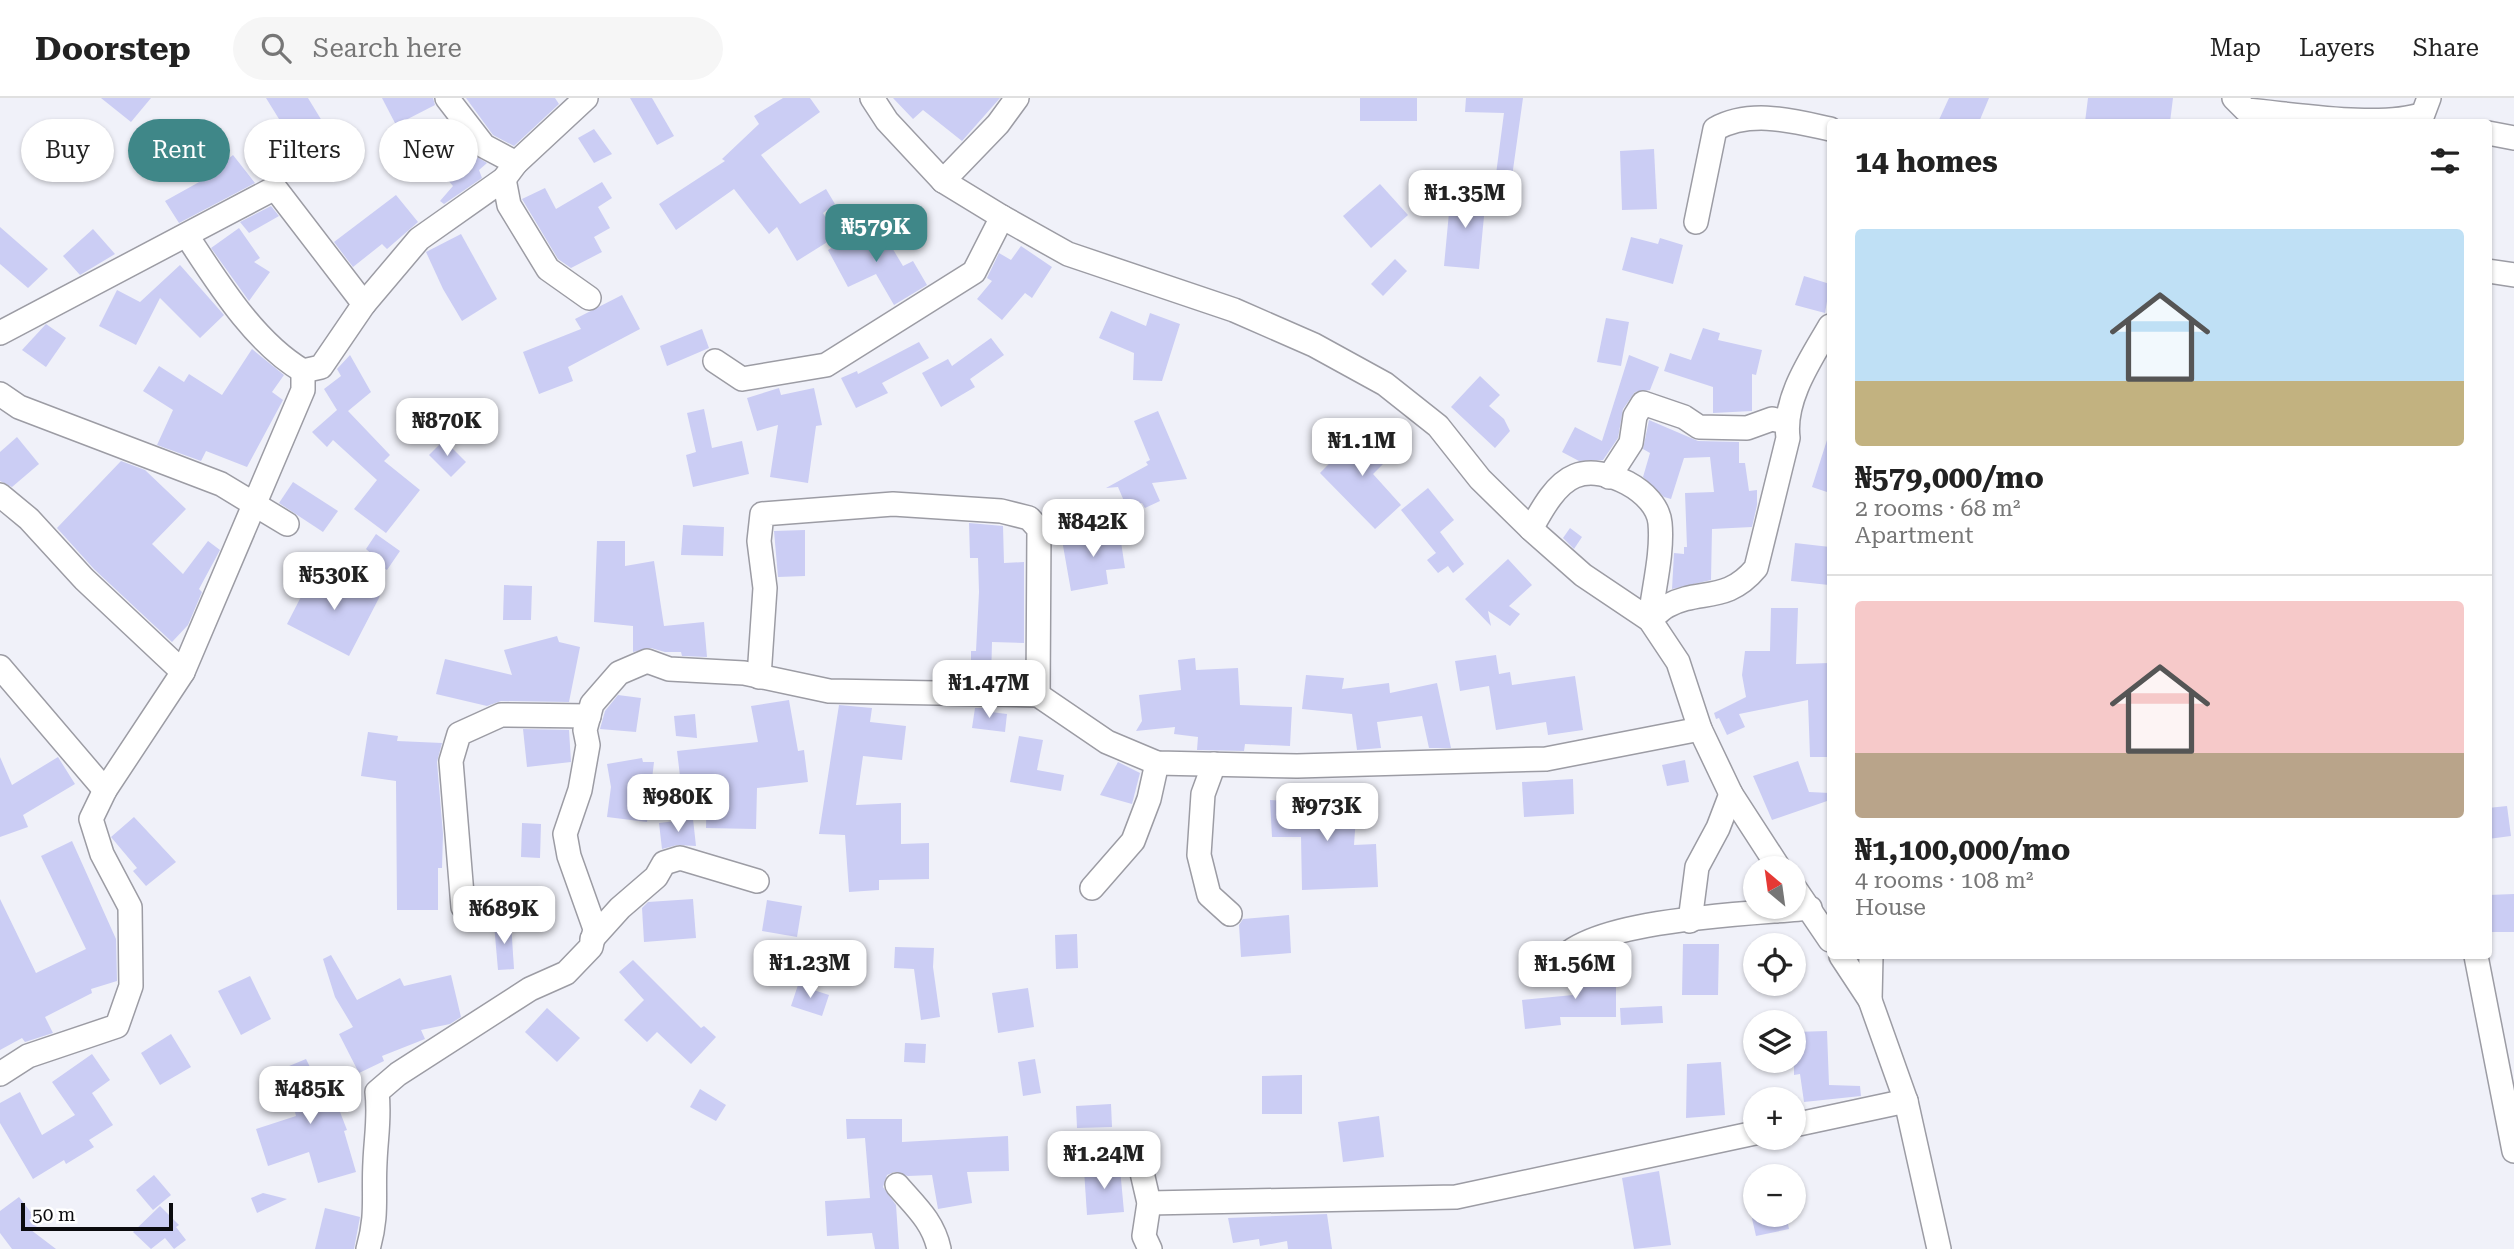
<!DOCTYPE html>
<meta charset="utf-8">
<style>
body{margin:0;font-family:"Roboto Serif",serif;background:#f6f6f6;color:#222;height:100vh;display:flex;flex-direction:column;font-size:26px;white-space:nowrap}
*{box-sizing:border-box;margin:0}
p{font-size:23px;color:#767676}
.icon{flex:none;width:38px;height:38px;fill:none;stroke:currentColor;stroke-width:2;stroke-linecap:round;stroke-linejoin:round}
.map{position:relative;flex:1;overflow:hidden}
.panel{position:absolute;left:1827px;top:21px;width:665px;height:840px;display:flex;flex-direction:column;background:#fff;border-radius:7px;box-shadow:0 2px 5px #0004}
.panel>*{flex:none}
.guide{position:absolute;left:21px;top:21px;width:665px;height:63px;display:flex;gap:14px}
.needle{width:46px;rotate:331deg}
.tools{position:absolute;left:1743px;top:758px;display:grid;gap:14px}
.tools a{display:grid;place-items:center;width:63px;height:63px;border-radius:50%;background:#fff;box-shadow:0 2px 5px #0004;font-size:35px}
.scale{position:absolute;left:21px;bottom:18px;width:152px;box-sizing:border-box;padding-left:7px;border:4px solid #0b0b0e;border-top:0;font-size:19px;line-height:24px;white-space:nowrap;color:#0b0b0e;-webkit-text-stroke:5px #fff;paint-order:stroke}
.price{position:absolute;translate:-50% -60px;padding:0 16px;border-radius:14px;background:#fff;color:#222;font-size:23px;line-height:46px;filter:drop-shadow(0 2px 4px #0008)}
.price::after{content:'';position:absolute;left:50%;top:42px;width:21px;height:16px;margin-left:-10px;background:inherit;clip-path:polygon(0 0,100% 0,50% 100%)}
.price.current{background:#3f8788;color:#fff}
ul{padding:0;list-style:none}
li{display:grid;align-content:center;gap:14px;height:371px;padding:0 28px}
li+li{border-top:2px solid #e0e0e0}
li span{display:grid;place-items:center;height:217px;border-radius:7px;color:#555}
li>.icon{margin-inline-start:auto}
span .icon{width:126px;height:126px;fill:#fffc;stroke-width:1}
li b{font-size:30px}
h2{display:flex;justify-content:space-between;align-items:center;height:84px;padding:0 28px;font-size:30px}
.tag{padding:0 24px;border-radius:32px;background:#fff;box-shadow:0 2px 5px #0004;font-size:24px;line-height:63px}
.tag.current{background:#3f8788;color:#fff}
header{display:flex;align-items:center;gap:42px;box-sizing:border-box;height:98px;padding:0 35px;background:#fff;border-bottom:2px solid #e0e0e0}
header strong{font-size:33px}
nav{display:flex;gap:38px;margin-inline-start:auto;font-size:24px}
.search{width:490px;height:63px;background:#f6f6f6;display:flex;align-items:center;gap:18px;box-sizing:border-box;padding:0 24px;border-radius:38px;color:#767676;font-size:26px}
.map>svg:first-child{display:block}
</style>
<header>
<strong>Doorstep</strong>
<div class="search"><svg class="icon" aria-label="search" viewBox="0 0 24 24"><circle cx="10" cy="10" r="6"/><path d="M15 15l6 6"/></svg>Search here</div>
<nav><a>Map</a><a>Layers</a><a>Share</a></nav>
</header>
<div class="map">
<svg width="2514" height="1151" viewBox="0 0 2514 1151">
<rect width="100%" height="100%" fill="#f0f1f9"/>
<g fill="#cbcdf4">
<polygon points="101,0 151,0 131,24"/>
<polygon points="266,0 308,0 322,23 292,42"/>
<polygon points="382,0 433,0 435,7 396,27"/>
<polygon points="466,0 555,0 559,6 514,48 493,37"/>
<polygon points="630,0 652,0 674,38 657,47"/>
<polygon points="783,0 810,0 820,14 761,57 800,106 826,91 835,106 823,115 837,138 797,163 777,129 769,136 734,91 676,132 659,106 725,63 722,61 759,26 754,18"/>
<polygon points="893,0 1000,0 962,43 923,12 913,21"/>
<rect x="1360" y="0" width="57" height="23"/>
<polygon points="1466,0 1523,0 1511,86 1495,84 1504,15 1465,14"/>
<polygon points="1949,0 1989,0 1979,24 1938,24"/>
<polygon points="2088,0 2173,0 2170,24 2085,24"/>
<polygon points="594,31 612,56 594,65 578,40"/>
<polygon points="1654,51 1657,111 1622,112 1620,53"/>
<polygon points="233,57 255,85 179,125 165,103 201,83"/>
<polygon points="474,57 487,65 479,72 482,80 444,106 440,103 453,88 447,81"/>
<polygon points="602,84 612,100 598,109 610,130 594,139 602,154 571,170 558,161 522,101 545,90 556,111"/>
<polygon points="1380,86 1408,117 1371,150 1343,118"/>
<polygon points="1451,93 1486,97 1479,171 1444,168"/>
<polygon points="396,97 418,124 387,151 382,146 353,169 334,144"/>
<polygon points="271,108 279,118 249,135 240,124"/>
<polygon points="876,123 903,168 913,163 927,187 894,207 876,176 848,189 828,152"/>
<polygon points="0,129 48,171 28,190 0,166"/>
<polygon points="239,130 260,160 254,164 270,174 249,203 211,150"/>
<polygon points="93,131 115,156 80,177 63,158"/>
<polygon points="461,136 497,201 462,223 443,191 426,154"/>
<polygon points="1631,139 1658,146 1660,140 1683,147 1673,186 1622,172"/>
<polygon points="1021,148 1052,169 1032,200 1025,195 1002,222 977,201 992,183 987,180 999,155 1011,162"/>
<polygon points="1395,161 1407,173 1383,198 1371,186"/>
<polygon points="180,167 224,217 200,240 160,200 136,247 99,228 117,192 140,204"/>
<polygon points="1804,178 1830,186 1825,215 1795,207"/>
<polygon points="622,197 640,231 568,269 573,283 539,296 523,254 581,231 575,221"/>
<polygon points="1111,213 1146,228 1150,215 1180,226 1162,283 1133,282 1134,255 1099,240"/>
<polygon points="1606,220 1629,224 1621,268 1597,264"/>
<polygon points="46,226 66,240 46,269 22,252"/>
<polygon points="1703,230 1720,235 1718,242 1762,252 1756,277 1752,276 1752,313 1713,315 1713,289 1664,273 1670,255 1691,262"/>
<polygon points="702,231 709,250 667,268 660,248"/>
<polygon points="991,240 1004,257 970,281 975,289 941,309 922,275 948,261 952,268"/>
<polygon points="919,244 929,260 882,285 888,295 856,310 841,280 857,273 858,276"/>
<polygon points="252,251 284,277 272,294 283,302 247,369 206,353 201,363 157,347 173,312 143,293 159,268 184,284 189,276 222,297"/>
<polygon points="350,257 371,294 348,313 390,357 384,363 420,392 386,435 354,411 377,382 333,342 327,349 312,334 337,312 324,291 341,278 337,271"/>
<polygon points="1629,257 1659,269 1650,292 1635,294 1623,311 1618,340 1603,362 1579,363 1562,354 1575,329 1602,343"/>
<polygon points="1480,278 1500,297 1489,308 1504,321 1510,333 1495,350 1451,309"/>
<polygon points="779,290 781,297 814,290 822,327 816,328 808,385 770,379 778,327 757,333 747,300"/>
<polygon points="704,311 712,350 742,343 749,376 693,389 686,357 696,354 687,315"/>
<polygon points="1158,313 1187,381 1152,385 1160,403 1145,410 1142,405 1127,410 1118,389 1106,390 1148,367 1146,364 1150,362 1134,323"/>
<polygon points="1649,322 1698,343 1739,344 1739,365 1745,365 1749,393 1757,392 1757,407 1752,429 1712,431 1711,482 1672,491 1674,455 1684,456 1684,449 1687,449 1685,395 1714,394 1710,359 1684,360 1671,401 1664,399 1643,379 1650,355 1643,351"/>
<polygon points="1371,323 1385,336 1370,352 1383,366 1373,376 1401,407 1375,431 1320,375"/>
<polygon points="17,339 39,366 12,389 0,383 0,354"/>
<polygon points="444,342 466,364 451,379 429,357"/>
<polygon points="1827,342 1830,343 1830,395 1812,389"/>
<polygon points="121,363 145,372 186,411 152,446 183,476 208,443 220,452 199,491 202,494 188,527 172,544 94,471 57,430"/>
<polygon points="293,384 338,413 323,434 279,405"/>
<polygon points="1428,390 1454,422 1440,434 1464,466 1453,475 1448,468 1438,475 1427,462 1436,455 1401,412"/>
<polygon points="969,425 1003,428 1004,465 1024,464 1024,545 992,544 991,582 971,582 971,553 976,553 979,494 978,460 970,460"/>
<polygon points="683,427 724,429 723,458 681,457"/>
<polygon points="1570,430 1582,439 1574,451 1563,440"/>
<polygon points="1119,431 1125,470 1106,472 1108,486 1071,493 1062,442"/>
<polygon points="805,432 805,478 778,479 774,433"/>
<polygon points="376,436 400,453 387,472 371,463 374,458 366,451"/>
<polygon points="597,443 625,443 625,468 654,463 664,528 704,524 707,559 682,558 681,554 665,554 651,550 633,554 633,528 594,524"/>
<polygon points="1795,445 1830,449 1829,487 1791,483"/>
<polygon points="1508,461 1532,487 1509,508 1520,516 1510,528 1488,513 1491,528 1465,501"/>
<polygon points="325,470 380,498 349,558 287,526 305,491 312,494"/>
<polygon points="504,487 532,488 531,522 503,522"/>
<polygon points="1771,510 1798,510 1796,566 1830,565 1830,659 1810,659 1808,602 1739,616 1745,629 1727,637 1719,620 1716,621 1714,615 1746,599 1742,577 1745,553 1770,553"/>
<polygon points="557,538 559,544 580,549 569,604 501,603 487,608 436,596 445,561 512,577 504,552"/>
<polygon points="1496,557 1499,576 1510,574 1512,587 1575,578 1583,632 1548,637 1546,624 1496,632 1489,588 1460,593 1455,563"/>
<polygon points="1195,560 1196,572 1238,570 1240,607 1292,609 1290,648 1245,646 1244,653 1197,652 1198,639 1174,636 1175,629 1136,633 1142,623 1139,597 1181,592 1178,562"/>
<polygon points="1306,577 1344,580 1342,591 1389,585 1390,595 1437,585 1451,650 1429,650 1422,618 1377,624 1381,650 1357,652 1352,616 1302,611"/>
<polygon points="618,597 641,600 636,634 600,631 605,613"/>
<polygon points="789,602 798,653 804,652 808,684 757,690 756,731 706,730 707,677 680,678 677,653 758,644 751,608"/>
<polygon points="839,607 872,610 870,624 906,628 902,662 863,658 856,707 901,705 901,746 929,745 929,781 879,782 879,792 849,794 845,737 819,736"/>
<polygon points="975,610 991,610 991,614 1007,616 1005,634 972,630"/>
<polygon points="695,616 697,640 676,638 674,618"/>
<polygon points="523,631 569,632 571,664 527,669"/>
<polygon points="368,634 398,638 397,643 442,645 437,664 443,736 442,770 438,770 438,812 397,812 396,683 361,678"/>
<polygon points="1019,638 1043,642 1037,672 1064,677 1061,693 1010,684"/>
<polygon points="0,659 12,687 58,659 75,686 23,717 28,729 0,739"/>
<polygon points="642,660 643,664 654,664 647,724 607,719 611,689 607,666"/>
<polygon points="1685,662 1689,684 1667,688 1662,667"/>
<polygon points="1798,663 1809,694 1830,695 1830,702 1772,722 1753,678"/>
<polygon points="1118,664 1140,675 1132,706 1100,697"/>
<polygon points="1573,681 1574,716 1524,719 1522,684"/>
<polygon points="1304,700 1357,704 1354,747 1376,746 1378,789 1302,792 1301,739 1272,739 1270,702 1304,704"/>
<polygon points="2507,708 2511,738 2488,741 2488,710"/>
<polygon points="134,719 176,764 146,788 133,773 137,770 111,739"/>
<polygon points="693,721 696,748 677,747 662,751 659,725"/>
<polygon points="522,725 541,726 540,760 521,759"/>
<polygon points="72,743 116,841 117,883 91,891 92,895 45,919 53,935 25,944 22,940 0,952 0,801 36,875 86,851 41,758"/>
<polygon points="2514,796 2514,834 2488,834 2488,797"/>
<polygon points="693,801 696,840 644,844 642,810 648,804"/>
<polygon points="767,802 802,808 797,839 762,833"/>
<polygon points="1289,817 1291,855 1241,859 1239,827 1243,821"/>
<polygon points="511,825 514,871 498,872 494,826"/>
<polygon points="1077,836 1078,870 1056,871 1055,837"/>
<polygon points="1683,846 1719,846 1718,897 1682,897"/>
<polygon points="895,849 934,850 933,869 940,919 921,922 914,871 894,870"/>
<polygon points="331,857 357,902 400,880 404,888 451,877 461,919 450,926 421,932 425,941 382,958 384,963 359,975 339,936 353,929 335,899 323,861"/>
<polygon points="633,862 701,930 704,928 716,939 691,966 657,934 647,944 624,922 644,902 619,874"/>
<polygon points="1616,873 1616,919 1560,919 1561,927 1525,931 1522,902 1573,897 1572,874"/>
<polygon points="250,878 271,921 241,937 218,893"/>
<polygon points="798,887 829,897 822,918 791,908"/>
<polygon points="1028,890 1034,929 998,935 992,895"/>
<polygon points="1662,908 1663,925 1621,927 1620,910"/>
<polygon points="547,910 580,940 557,964 525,934"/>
<polygon points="1827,933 1829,987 1860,988 1861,998 1804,1004 1800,976 1794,977 1794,934"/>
<polygon points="171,936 191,969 160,987 141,955"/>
<polygon points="905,945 926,946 925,965 904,964"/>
<polygon points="92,956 110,982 92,995 113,1027 89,1042 94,1049 66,1066 64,1062 33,1081 0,1025 0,1005 20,994 42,1037 75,1017 52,984"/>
<polygon points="306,961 313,975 323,970 347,1032 344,1033 356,1074 318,1085 309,1054 268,1068 256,1031 296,1018 295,1014 298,1013 277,973"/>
<polygon points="1035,961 1041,995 1023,998 1018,964"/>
<polygon points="1721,964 1725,1017 1686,1020 1687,966"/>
<polygon points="1302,977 1302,1016 1262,1016 1262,978"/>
<polygon points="700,991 726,1007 716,1023 690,1009"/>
<polygon points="1111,1006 1112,1029 1077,1030 1076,1008"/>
<polygon points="1379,1018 1384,1059 1343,1064 1338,1024"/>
<polygon points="846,1021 902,1021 902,1044 1008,1038 1009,1073 967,1074 972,1105 938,1111 932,1077 908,1078 894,1074 887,1077 883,1089 896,1107 899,1151 875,1151 872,1135 827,1138 825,1103 870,1100 865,1040 847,1041"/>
<polygon points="1120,1070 1124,1114 1087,1117 1084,1072"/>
<polygon points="1659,1073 1671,1147 1634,1151 1622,1080"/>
<polygon points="154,1077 171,1097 153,1112 136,1092"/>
<polygon points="263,1095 287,1101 257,1115 251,1100"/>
<polygon points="19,1099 40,1126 31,1132 56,1151 12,1151 0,1135 0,1113"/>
<polygon points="160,1108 179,1127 176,1129 186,1142 174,1151 165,1140 151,1151 133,1134"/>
<polygon points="325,1110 360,1119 354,1151 315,1151"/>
<polygon points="1327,1116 1332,1151 1288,1151 1287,1143 1260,1148 1259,1141 1233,1145 1228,1120"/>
<polygon points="1751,1116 1786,1116 1789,1131 1756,1138"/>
</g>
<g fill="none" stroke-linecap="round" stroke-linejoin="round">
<g stroke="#9c9ca4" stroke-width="26">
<g id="minor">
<polyline points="447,0 484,48 516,65"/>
<polyline points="872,0 887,23 943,83 1002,119 1068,156 1234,212 1314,247 1385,286 1438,328 1480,381 1531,431 1583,477 1650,522 1678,564 1700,631 1731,696 1779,770"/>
<path d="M2234 0 2246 12C2294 16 2380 31 2423 16L2429 0"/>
<polyline points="2488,35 2514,40"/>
<polyline points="504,81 509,107 548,171 589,200"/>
<polyline points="943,83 998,26 1017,0"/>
<path d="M1696 124 1715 31C1751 11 1793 23 1830 31"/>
<path d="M187 138C218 185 254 244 303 273L321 269 364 206 419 141 504 81 516 65 586 0"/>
<polyline points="2488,173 2514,177"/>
<polyline points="0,235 275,90 364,206"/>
<polyline points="715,263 742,281 826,267 974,174 1002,119"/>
<polyline points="0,296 19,309 221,386 287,426"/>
<polyline points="1609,379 1631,345 1635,318 1643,305 1684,319 1699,329 1747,330 1772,321 1786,324"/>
<polyline points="0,397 29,421 84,481 183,574"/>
<path d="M1531 431C1541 413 1555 386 1575 378 1604 366 1657 393 1660 425 1663 456 1653 492 1650 522"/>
<path d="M1650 522C1655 518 1661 511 1667 508 1700 490 1726 506 1756 470L1788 340C1783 301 1811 261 1830 228"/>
<polyline points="0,569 105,692"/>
<polyline points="759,579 765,490 759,443 762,416 893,406 1001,413 1029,420 1039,431 1038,597"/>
<polyline points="1214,666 1203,696 1199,757 1209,797 1230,816"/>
<polyline points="1794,789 1830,842"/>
<polyline points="1092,790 1133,743 1149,701 1157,665"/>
<polyline points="463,809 451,663 459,636 501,617 589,618"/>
<polyline points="1690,823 1697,769 1718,730 1731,696"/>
<polyline points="592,841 620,810 656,779 664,765 680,760 757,783"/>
<polyline points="1841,858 1870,902 1906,1003 1939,1151"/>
<polyline points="2476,858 2514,1053"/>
<path d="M1557 867C1583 820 1756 816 1810 810"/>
<polyline points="1870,902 1871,858"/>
<polyline points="0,976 28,958 117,928 131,888 130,809 102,756 91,721 105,692 183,574 303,292 303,273"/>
<polyline points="1794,1027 1906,1003"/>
<polyline points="1140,1066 1149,1105 1144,1138 1150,1151"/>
<path d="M897 1087C915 1108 933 1123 939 1151"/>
<polyline points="1149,1105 1456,1099 1755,1035"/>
<path d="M368 1151C378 1116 373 1099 375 1064 376 1038 380 1020 377 994L398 976 530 891 566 875 591 849 595 831 569 758 565 736 580 692 588 647 585 632 592 606 619 575 647 563 669 571 744 575 829 593 1038 597 1107 644 1157 665 1297 668 1546 661 1700 631"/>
</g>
</g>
<use href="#minor" stroke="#fff" stroke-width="23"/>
</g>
</svg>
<div class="tools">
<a><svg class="needle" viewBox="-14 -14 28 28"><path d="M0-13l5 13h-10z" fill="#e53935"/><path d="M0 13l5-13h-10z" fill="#767676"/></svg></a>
<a><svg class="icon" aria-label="locate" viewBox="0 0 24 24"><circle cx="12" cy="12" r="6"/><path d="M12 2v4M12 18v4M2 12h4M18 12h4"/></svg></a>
<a><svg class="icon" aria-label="layers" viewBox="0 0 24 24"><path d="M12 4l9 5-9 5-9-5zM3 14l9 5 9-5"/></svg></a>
<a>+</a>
<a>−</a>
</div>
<div class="scale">50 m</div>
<b class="price" style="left:1465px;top:132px">₦1.35M</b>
<b class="price current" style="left:876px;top:166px">₦579K</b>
<b class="price" style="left:447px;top:360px">₦870K</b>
<b class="price" style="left:1362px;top:380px">₦1.1M</b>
<b class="price" style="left:1093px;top:461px">₦842K</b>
<b class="price" style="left:334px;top:514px">₦530K</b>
<b class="price" style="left:989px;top:622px">₦1.47M</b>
<b class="price" style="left:678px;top:736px">₦980K</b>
<b class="price" style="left:1327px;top:745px">₦973K</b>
<b class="price" style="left:504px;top:848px">₦689K</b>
<b class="price" style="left:810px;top:902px">₦1.23M</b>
<b class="price" style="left:1575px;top:903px">₦1.56M</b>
<b class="price" style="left:310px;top:1028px">₦485K</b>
<b class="price" style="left:1104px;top:1093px">₦1.24M</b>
<div class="guide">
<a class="tag">Buy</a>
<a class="tag current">Rent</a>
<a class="tag">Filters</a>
<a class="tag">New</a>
</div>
<section class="panel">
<h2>14 homes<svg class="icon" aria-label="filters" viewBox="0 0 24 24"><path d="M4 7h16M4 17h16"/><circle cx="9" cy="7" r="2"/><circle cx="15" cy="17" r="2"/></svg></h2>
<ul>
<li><span style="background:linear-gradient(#bfe0f5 70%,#c2b280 0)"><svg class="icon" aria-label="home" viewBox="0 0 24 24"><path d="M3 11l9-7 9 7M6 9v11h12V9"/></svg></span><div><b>₦579,000/mo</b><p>2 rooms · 68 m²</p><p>Apartment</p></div></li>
<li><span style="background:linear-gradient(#f6c9c9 70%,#b9a48a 0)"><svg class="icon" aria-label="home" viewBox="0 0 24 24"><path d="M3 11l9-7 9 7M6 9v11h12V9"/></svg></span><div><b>₦1,100,000/mo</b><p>4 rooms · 108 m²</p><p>House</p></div></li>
</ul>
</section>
</div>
